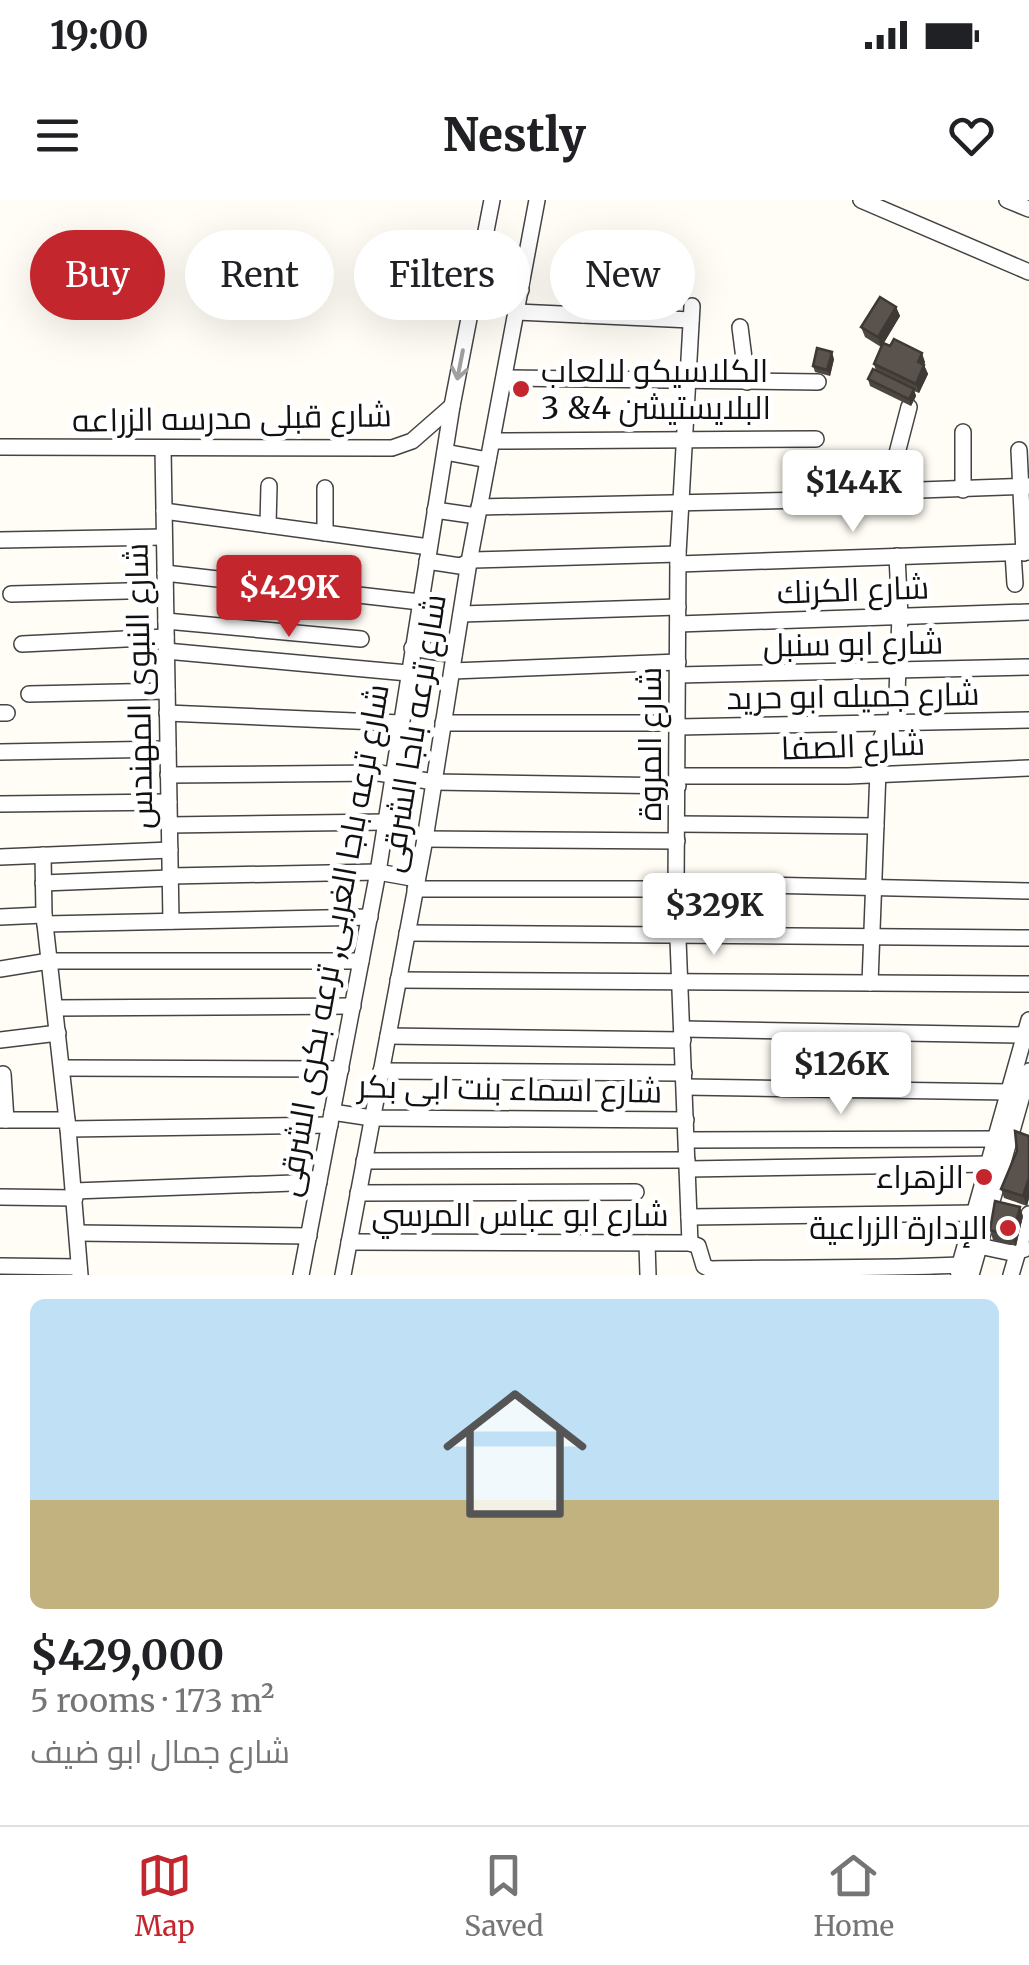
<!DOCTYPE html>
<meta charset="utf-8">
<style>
body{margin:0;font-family:Merriweather,Cairo,serif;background:#f2f2f2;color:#202124;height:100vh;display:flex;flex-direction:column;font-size:38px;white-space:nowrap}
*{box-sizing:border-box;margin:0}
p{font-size:32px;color:#757577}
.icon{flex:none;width:55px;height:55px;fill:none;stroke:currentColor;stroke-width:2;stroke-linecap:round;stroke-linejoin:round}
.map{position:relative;height:1075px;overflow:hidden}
.drawer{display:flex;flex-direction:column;background:#fff;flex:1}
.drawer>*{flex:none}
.top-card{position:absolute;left:30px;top:30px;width:970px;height:90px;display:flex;gap:20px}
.price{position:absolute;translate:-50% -85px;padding:0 22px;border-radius:10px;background:#fff;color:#222;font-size:32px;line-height:65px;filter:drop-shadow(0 2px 5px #0008)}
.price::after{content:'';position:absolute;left:50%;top:60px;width:30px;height:22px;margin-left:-15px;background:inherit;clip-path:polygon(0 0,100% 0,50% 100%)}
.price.selected{background:#c4262e;color:#fff}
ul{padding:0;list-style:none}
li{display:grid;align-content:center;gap:20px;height:530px;padding:0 30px}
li+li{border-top:2px solid #e0e0e0}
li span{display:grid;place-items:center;height:310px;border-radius:15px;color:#555}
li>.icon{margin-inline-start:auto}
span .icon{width:180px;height:180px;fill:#fffc;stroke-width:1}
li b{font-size:42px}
.chip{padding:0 35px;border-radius:45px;background:#fff;box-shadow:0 10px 40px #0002;font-size:35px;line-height:90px}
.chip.selected{background:#c4262e;color:#fff}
.status{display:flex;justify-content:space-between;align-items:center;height:70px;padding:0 50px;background:#fff;direction:ltr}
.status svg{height:28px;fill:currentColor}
header{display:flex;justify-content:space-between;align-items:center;height:130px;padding:0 30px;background:#fff;font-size:45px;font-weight:800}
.dock{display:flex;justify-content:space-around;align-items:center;height:140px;border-top:2px solid #e0e0e0;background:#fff;font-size:28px;color:#757577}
.dock a{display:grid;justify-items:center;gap:5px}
.dock .selected{color:#c4262e}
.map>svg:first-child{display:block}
</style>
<div class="status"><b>19:00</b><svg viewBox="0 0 49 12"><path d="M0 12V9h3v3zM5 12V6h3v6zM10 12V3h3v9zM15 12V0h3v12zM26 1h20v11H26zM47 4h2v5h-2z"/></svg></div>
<header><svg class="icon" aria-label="menu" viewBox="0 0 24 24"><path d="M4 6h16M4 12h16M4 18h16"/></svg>Nestly<svg class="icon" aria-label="heart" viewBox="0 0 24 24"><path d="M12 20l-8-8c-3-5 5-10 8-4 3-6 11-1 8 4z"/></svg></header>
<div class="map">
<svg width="1029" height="1075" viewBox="0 0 1029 1075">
<rect width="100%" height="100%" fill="#fffdf5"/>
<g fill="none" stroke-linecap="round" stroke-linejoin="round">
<g stroke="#444" stroke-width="18">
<g id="minor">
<polyline points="861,0 1029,72"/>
<polyline points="1007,0 1029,9"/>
<polyline points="476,81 521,90"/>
<polyline points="517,112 691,120"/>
<polyline points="583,115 586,67"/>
<polyline points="740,127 747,182"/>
<polyline points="504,178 818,182"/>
<polyline points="909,207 889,284 892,291 1029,286"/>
<polyline points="963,232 963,290"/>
<polyline points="492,241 816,239"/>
<polyline points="0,247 392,248 412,241 452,206"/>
<polyline points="163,249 171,721"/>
<polyline points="1019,250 1024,353"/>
<polyline points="445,252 488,260"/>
<polyline points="325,288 325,333"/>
<polyline points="479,307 810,300"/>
<polyline points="435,310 477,316"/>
<polyline points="164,311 429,347"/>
<polyline points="268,325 269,286"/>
<polyline points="0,340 164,337"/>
<polyline points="1013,353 1015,384"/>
<polyline points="427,361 460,366 473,360 678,354"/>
<polyline points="678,364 1029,352"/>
<polyline points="165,373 420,402"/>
<polyline points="11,394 165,390"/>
<polyline points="461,414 678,407"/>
<polyline points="166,421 361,439"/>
<polyline points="678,424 1029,412"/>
<polyline points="22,444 166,437"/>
<polyline points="412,448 454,455"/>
<polyline points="166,451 408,473"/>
<polyline points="452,471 678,462"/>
<polyline points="678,475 1029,467"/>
<polyline points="29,494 167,491"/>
<polyline points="0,513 7,513"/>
<polyline points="167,513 401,523"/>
<polyline points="443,523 678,523"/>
<polyline points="678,527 1029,520"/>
<polyline points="0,552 168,549"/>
<polyline points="168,575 379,573 434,582 678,586"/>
<polyline points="678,576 848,576 1029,568"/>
<polyline points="0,604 169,602"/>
<polyline points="677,624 876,626"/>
<polyline points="169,625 386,622"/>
<polyline points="425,639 677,641"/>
<polyline points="43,655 44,715 68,929 80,1075"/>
<polyline points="0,657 170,650"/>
<polyline points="170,676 378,672 417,679"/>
<polyline points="43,683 170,678"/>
<polyline points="676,683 1029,691"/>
<polyline points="415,689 676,689"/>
<polyline points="0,717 44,715"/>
<polyline points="45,724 370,717"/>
<polyline points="407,733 1029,738"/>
<polyline points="0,769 49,761 361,761"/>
<polyline points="398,780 1029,784"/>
<polyline points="870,783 879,544 884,531 896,519 900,416 897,356"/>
<polyline points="55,808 353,806"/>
<polyline points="683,829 1025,835"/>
<polyline points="388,836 683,840"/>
<polyline points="0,840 58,833"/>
<polyline points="62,868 341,869"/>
<polyline points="381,871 684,873"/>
<polyline points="3,874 6,920"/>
<polyline points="685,887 1009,892"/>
<polyline points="332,912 372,918 686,920"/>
<polyline points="0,920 67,920"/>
<polyline points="68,929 330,925"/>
<polyline points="687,940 996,939"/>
<polyline points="364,961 687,960"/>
<polyline points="688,969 989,964"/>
<polyline points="74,991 319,982"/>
<polyline points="358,993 636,992"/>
<polyline points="0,997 75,998"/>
<polyline points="689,1017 975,1013"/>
<polyline points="77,1033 309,1036"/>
<polyline points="349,1042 690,1043"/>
<polyline points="647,1043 648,1075"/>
<polyline points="690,1043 676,689 678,354 692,106"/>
<path d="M690 1043 698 1046 704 1066 710 1069C794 1067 877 1069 960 1065"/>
<polyline points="979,1046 1012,1053 1025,1049"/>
<polyline points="0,1066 79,1067"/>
<polyline points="958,1071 1029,820"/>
<polyline points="301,1075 378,672 452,206 492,0"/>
<polyline points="343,1075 425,639 469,362 537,0"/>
<polyline points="971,1075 1029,871"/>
<polyline points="1011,1075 1029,1014"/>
</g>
</g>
<use href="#minor" stroke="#fff" stroke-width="15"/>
</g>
<g fill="#4d4742">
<polygon points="896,107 900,116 884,143 925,162 924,165 928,174 919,193 914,191 916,196 911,206 870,186 868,179 876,171 874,164 881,147 865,137 861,127"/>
<polygon points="834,159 830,176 815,172 813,166"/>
<polygon points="1029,936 1029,998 1027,1006 1004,998 1001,989"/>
<polygon points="1023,1016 1016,1046 993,1040 990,1030"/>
</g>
<g fill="#3f3936">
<polygon points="896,107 900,116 881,147 878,137"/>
<polygon points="832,152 834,159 830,176 827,170"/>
<polygon points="922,153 925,162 921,171 918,162"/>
<polygon points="924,165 928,174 919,193 916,184"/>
<polygon points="914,189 916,196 911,206 909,199"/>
<polygon points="1029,978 1029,998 1027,1006 1023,996"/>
<polygon points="1020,1007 1023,1016 1016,1046 1012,1037"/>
</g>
<g fill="#5a524d" stroke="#3f3936" stroke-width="2.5">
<polygon points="880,97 896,107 878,137 861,127"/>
<polygon points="894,139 922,153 918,162 924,165 916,184 874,164 883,143 890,146"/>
<polygon points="817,148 832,152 827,170 813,166"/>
<polygon points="873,169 914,189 909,199 868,179"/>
<polygon points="1015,931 1029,936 1029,978 1023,996 1001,989 1017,951"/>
<polygon points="995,1001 1020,1007 1012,1037 990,1030"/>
</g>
<defs><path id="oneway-shaft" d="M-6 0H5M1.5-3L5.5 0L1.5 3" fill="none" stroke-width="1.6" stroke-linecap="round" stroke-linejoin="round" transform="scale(2.5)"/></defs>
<use stroke="#a0a0a0" href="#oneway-shaft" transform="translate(460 165) rotate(101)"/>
<g fill="#c4262e" stroke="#fff" stroke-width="4">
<circle cx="521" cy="189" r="10"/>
<circle cx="984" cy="977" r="10"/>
<circle cx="1008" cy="1028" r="10"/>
</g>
<g text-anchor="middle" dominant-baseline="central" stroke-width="10" stroke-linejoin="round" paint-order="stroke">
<g font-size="32" fill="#111" stroke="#fff" text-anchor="end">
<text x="541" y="171" text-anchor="start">الكلاسيكو لالعاب<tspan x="541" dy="37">البلايستيشن 4&amp; 3</tspan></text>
<text x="964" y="977">الزهراء</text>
<text x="988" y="1028">الإدارة الزراعية</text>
</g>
<g font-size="32" fill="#111" stroke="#fff">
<text transform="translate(232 218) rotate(-1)">شارع قبلى مدرسه الزراعه</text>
<text transform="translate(853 390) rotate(-2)">شارع الكرنك</text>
<text transform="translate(853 444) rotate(-1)">شارع ابو سنبل</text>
<text transform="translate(139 486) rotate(-91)">شارع النبوى المهندس</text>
<text transform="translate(853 496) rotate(-1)">شارع جميله ابو حريد</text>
<text transform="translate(413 533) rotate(-81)">شارع ترعه باجا الشرقى</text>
<text transform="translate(650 544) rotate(-90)">شارع المروة</text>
<text transform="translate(853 546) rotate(-2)">شارع الصفا</text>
<text transform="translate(333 740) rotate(-80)">شارع ترعه باجا الغربى, ترعه بكرى الشرقى</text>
<text transform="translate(510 889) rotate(1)">شارع اسماء بنت ابى بكر</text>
<text x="520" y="1015">شارع ابو عباس المرسي</text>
</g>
</g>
</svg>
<b class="price" style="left:853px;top:335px">$144K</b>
<b class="price selected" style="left:289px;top:440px">$429K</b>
<b class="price" style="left:714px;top:758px">$329K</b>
<b class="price" style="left:841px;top:917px">$126K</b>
<div class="top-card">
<a class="chip selected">Buy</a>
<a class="chip">Rent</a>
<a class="chip">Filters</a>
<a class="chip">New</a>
</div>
</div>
<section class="drawer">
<ul>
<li><span style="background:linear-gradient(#bfe0f5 65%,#c2b280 0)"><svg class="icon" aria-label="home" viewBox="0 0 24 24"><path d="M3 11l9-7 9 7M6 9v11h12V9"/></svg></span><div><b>$429,000</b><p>5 rooms · 173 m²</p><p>شارع جمال ابو ضيف</p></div></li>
</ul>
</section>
<nav class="dock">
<a class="selected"><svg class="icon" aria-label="map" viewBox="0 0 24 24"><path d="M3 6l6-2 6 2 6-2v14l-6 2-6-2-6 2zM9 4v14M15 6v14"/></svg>Map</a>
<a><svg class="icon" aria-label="saved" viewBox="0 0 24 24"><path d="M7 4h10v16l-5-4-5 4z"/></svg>Saved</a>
<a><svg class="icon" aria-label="home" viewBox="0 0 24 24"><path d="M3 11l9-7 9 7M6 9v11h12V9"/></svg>Home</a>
</nav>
